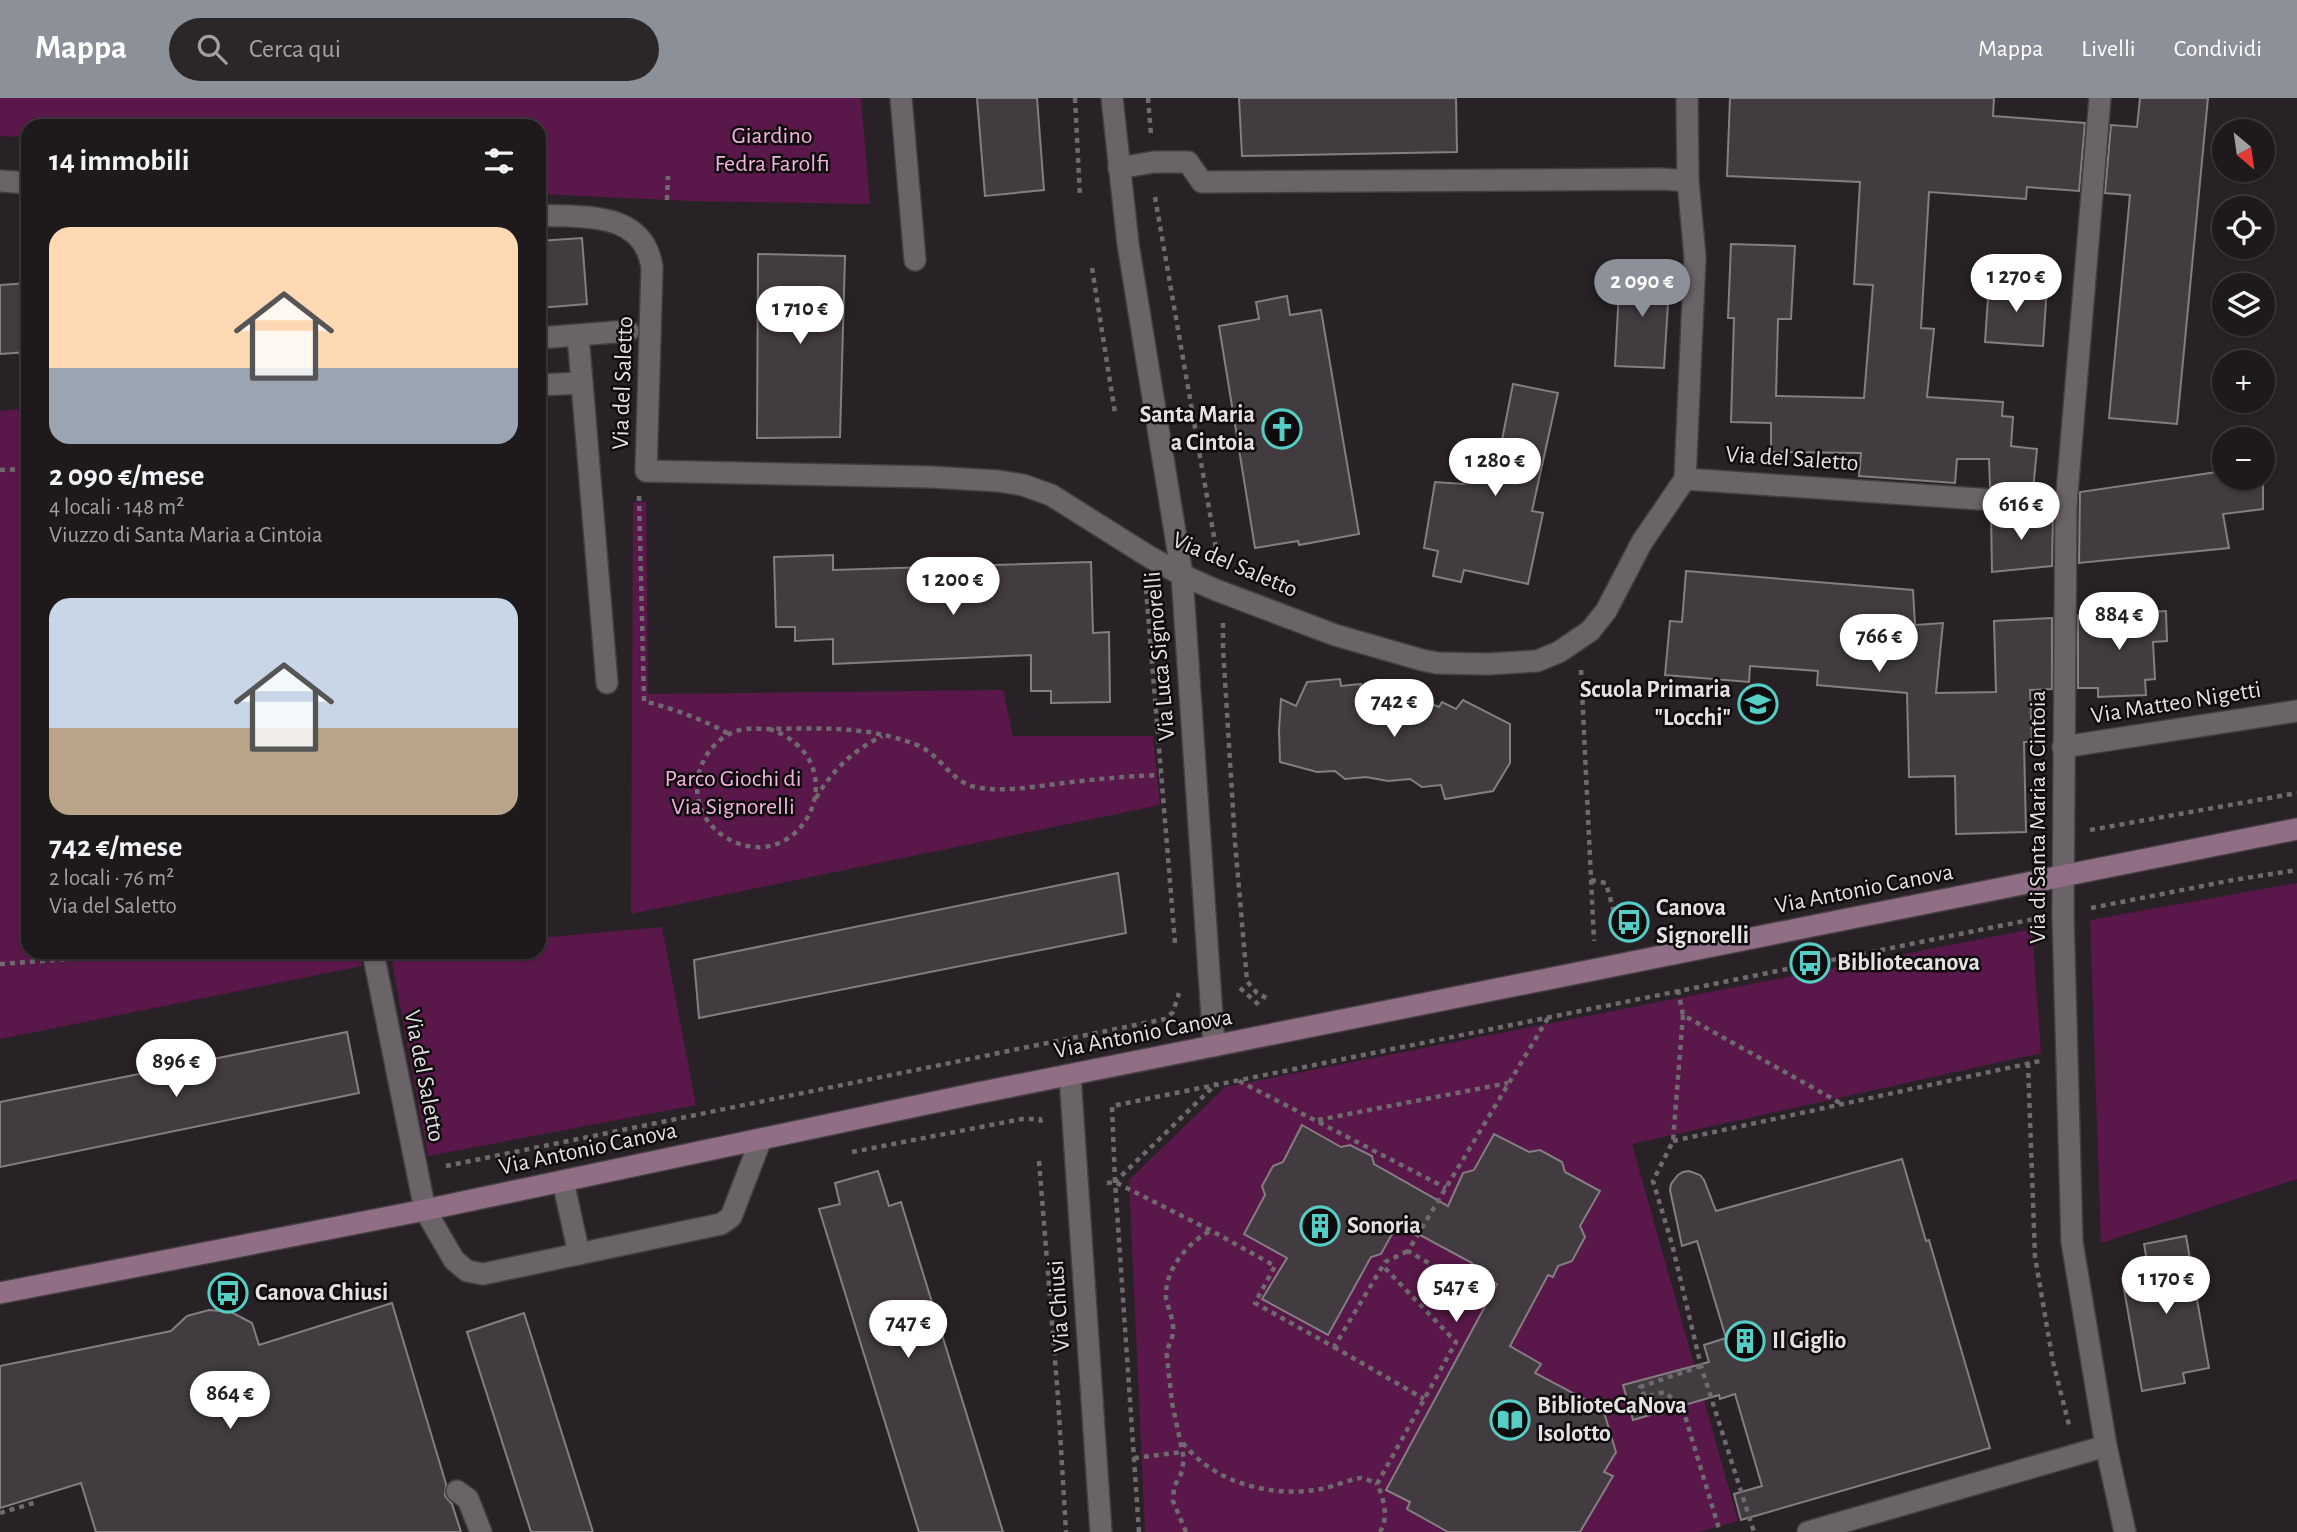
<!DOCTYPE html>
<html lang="it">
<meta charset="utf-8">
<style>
body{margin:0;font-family:"Alegreya Sans",sans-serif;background:#2b2729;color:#f1f3f6;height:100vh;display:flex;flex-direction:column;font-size:26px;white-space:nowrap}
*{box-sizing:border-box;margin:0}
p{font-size:23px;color:#a1a1a3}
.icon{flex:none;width:38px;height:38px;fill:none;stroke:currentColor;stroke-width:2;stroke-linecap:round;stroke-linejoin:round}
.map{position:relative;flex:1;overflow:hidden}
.drawer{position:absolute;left:21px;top:21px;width:525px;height:840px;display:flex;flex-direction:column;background:#1e1a1c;border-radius:21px;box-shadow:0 2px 5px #0004,0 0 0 2px #3c383b}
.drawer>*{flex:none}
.needle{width:46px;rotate:151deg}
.buttons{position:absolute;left:2212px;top:21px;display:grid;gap:14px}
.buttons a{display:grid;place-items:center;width:63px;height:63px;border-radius:50%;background:#1e1a1c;box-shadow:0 2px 5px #0004,0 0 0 2px #3c383b;font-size:35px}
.price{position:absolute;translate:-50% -60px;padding:0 16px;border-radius:24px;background:#fff;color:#222;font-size:23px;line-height:46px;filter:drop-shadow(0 2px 4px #0008)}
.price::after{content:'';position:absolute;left:50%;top:42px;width:21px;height:16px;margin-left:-10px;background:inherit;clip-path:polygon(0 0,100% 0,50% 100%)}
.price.current{background:#8c9099;color:#fff}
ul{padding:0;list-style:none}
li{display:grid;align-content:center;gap:14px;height:371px;padding:0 28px}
li span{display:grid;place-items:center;height:217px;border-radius:21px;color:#555}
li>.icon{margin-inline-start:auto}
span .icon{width:126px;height:126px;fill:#fffc;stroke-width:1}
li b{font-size:30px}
h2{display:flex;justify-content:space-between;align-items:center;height:84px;padding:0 28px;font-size:30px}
header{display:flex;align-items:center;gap:42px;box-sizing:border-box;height:98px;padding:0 35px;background:#8c9099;color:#fff}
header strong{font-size:33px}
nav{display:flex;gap:38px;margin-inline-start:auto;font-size:24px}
.search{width:490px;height:63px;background:#2b2729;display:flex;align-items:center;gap:18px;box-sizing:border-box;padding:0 24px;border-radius:38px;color:#a1a1a3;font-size:26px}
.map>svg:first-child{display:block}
</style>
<header>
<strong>Mappa</strong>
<div class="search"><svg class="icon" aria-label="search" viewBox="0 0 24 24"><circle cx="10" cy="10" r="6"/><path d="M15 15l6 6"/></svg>Cerca qui</div>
<nav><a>Mappa</a><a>Livelli</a><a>Condividi</a></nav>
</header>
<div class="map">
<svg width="2297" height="1434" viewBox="0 0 2297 1434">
<rect width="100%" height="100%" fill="#282226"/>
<g fill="#591849">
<polygon points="0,0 861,0 870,106 690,103 539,96 539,28 28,28 28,51 21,39 0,38"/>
<polygon points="28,310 28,854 361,854 362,868 0,941 0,313"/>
<polygon points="633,404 646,404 648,596 1003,592 1013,638 1153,638 1160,707 631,816"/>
<polygon points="2297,785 2297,1081 2101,1145 2090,822"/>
<polygon points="662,829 696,1007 428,1058 390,854 539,854 539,840"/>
<polygon points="2032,831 2041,955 1632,1046 1738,1423 1699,1434 1145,1434 1129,1082 1225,989"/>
</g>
<g fill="#423c40" stroke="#847d82" stroke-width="2">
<polygon points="977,0 1037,0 1044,92 985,98"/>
<polygon points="1239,0 1456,0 1457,54 1242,58"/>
<polygon points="1730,0 1994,0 1993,18 2085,25 2079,93 2027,89 2026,101 1929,94 1921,230 1934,231 1927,299 2003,304 2002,318 2013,319 2011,348 2037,351 2033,392 1990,389 1989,361 1957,361 1955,385 1859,378 1861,355 1771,354 1771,325 1731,324 1734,220 1728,220 1731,146 1795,148 1791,221 1778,221 1776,298 1864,300 1873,187 1854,186 1860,84 1727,78"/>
<polygon points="2140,0 2208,0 2177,326 2109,320 2130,97 2105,95 2111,27 2137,29"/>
<polygon points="582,140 587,206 539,210 539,143"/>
<polygon points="758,156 845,158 840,339 757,340"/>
<polygon points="1620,172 1670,174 1664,270 1615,268"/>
<polygon points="28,185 28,254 0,256 0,187"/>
<polygon points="1989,185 2047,189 2043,248 1985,244"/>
<polygon points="1287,198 1290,217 1321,212 1359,436 1299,447 1298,443 1255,450 1219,228 1259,221 1256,204"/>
<polygon points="1513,286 1558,295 1532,413 1543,415 1528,486 1464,472 1461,484 1433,478 1438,453 1424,450 1435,384 1464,386 1474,342 1501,347"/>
<polygon points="2224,373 2224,380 2263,380 2263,411 2223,416 2229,450 2079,465 2080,394"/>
<polygon points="1991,415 2053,419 2052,468 1992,474"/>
<polygon points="833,457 833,472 1091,464 1093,535 1109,534 1110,604 1051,605 1051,593 1031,593 1031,557 833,566 833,541 795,543 795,529 776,529 774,459"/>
<polygon points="1686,473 1913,492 1915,527 1943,525 1936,595 1996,594 1994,523 2052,520 2052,591 2030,592 2032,644 2024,644 2026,734 1956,736 1955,678 1909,679 1907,595 1817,587 1818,573 1750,568 1749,584 1665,577 1670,523 1682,524"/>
<polygon points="2166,513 2167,543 2153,544 2155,581 2145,582 2146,597 2098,599 2098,590 2078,590 2078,518"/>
<polygon points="1340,581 1341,588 1361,586 1360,591 1375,592 1377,600 1411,598 1439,609 1442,604 1456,611 1463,602 1510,626 1510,665 1493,693 1445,701 1441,687 1422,689 1410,681 1388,683 1366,679 1345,681 1335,673 1317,674 1280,664 1279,632 1281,601 1296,608 1307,584"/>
<polygon points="1118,775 1126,835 699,920 694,862"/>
<polygon points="347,934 359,995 0,1069 0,1004"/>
<polygon points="1302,1027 1341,1049 1350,1047 1372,1058 1374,1066 1448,1108 1463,1075 1474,1072 1494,1036 1529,1054 1540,1052 1562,1064 1565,1074 1600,1093 1580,1128 1585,1139 1572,1163 1558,1168 1553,1179 1548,1177 1510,1248 1541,1266 1535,1275 1603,1311 1616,1354 1604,1374 1613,1378 1580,1434 1448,1434 1407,1411 1410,1404 1386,1392 1497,1186 1475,1173 1472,1165 1398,1125 1381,1156 1371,1159 1328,1237 1262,1201 1287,1160 1244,1136 1265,1097 1262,1088 1273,1068 1283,1064"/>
<polygon points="1902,1061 1926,1143 1929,1142 1990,1350 1741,1422 1734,1396 1762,1388 1735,1296 1720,1301 1719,1297 1633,1322 1623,1287 1709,1264 1704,1247 1726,1240 1697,1143 1682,1148 1670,1092 1671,1086 1678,1077 1683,1074 1689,1073 1700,1077 1704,1082 1716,1113"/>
<polygon points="878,1073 889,1108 901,1104 1003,1434 919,1434 819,1111 840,1106 835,1085"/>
<polygon points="2186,1138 2209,1270 2183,1275 2185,1285 2142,1293 2122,1180 2149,1175 2144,1146"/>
<polygon points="392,1205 446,1386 445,1398 452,1406 461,1434 96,1434 81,1385 0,1410 0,1268 171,1233 187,1218 209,1212 231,1214 252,1225 259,1247"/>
<polygon points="524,1215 593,1434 531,1434 467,1234"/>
</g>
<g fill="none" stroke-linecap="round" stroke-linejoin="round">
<g stroke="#443e42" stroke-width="24">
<g id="lane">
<polyline points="901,0 915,162"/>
<polyline points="1119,70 1154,64 1188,64 1202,84 1662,81 1688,83"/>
<polyline points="578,237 607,585"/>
<polyline points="539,240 628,233"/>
<polyline points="539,287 582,285"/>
<polyline points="373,854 425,1112 454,1162 467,1173 483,1176 721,1126 731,1119 761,1041"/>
<polyline points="563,1083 579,1156"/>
<polyline points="457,1393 468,1401 481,1434"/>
<polyline points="1808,1434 2106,1348"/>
</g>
</g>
<g stroke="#443e42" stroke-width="24">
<g id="street">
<polyline points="1112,0 1128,146 1182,477 1214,948"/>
<polyline points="2100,0 2066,407 2063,817 2072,1144 2106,1348 2125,1434"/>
<polyline points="0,83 28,85"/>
<path d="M539 117C584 120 643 112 652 169L646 373 931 379 998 383 1023 387 1051 397 1148 458 1182 477 1216 492 1335 537 1422 562 1437 565 1487 566 1537 563 1559 554 1590 533 1606 513 1642 444 1685 381"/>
<polyline points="1685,381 2066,407"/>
<polyline points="1685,381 1695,159 1688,83 1687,0"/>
<polyline points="2063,649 2297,613"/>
<polyline points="1070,977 1101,1434"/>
</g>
</g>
<g stroke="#443e42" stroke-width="24">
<polyline id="secondary" points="0,1195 425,1112 973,996 2297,731"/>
</g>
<g stroke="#6f6a6d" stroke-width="4.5" stroke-dasharray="5 5" stroke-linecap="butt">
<polyline points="1075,0 1080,99"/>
<polyline points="1148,0 1151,37"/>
<polyline points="1155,99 1218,462"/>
<polyline points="667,102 668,78"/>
<polyline points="1092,170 1115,315"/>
<polyline points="0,372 28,371"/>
<path d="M639 398 644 603C674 611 702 621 729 636"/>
<polyline points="1146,491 1175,845"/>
<polyline points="1223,525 1223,550 1235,744 1247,883 1257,895 1270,902"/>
<polyline points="1581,572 1594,843"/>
<path d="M769 631C856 660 808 772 737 745 719 738 703 723 699 704 692 678 705 649 729 636 742 629 756 631 770 631 820 630 869 628 917 647 942 657 951 687 981 690 1008 694 1037 688 1065 685 1097 681 1128 678 1160 677"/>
<path d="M816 700C833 671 853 653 882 638"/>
<polyline points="2090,732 2297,695"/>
<polyline points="1591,782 1606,785 1618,829"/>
<polyline points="2091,810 2233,782 2297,772"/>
<polyline points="0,866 70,861 110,854"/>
<polyline points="1240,890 1259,907 1263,908"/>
<polyline points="1678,892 1683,917 1842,1006"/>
<polyline points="1683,917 1673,1043 1653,1083 1672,1146 1701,1268 1754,1434"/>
<polyline points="2028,965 2035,1159 2053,1264 2070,1331"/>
<polyline points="1239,983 1446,1090"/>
<polyline points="1318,1022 1508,985"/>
<polyline points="1673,1043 2040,963"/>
<polyline points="852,1054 1022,1021 1040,1021 1042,1027"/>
<polyline points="1039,1063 1058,1300 1066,1434"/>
<polyline points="446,1068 1165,921 1173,914 1179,895"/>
<polyline points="1115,1084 1112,1008 2034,821"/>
<polyline points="1107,1085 1115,1084 1210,1132 1275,1168 1255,1205 1334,1249 1385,1164 1408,1153"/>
<polyline points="1489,1200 1408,1153 1548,920"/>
<polyline points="1334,1249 1424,1301"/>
<polyline points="1701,1268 1640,1289 1645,1299 1664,1294 1682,1308 1720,1434"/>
<path d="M1183 1345C1214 1385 1271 1400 1321 1391 1330 1390 1356 1379 1362 1380 1367 1381 1373 1384 1377 1386"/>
<polyline points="1134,1360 1183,1354"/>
<polyline points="0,1415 37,1404"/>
<polyline points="1139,1434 1115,1084 1217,985"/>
<path d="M1186 1434 1173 1403 1174 1389 1181 1376 1184 1361 1172 1305 1167 1259C1166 1249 1173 1242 1173 1233 1174 1222 1168 1211 1166 1200 1164 1173 1187 1145 1210 1133"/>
<path d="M1380 1434C1389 1419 1384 1401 1377 1386L1456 1244 1383 1168"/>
</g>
<use href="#lane" stroke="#6a6368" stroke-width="21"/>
<use href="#street" stroke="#6a6368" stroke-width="21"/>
<use href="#secondary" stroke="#906e86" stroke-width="21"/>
</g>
<defs>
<g id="church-ring" transform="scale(2.0125)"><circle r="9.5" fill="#0f0c0e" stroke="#55cec6" stroke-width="1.5"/><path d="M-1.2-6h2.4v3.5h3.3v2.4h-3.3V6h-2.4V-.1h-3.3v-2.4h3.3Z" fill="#55cec6"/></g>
<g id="school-ring" transform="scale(2.0125)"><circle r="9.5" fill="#0f0c0e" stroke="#55cec6" stroke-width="1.5"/><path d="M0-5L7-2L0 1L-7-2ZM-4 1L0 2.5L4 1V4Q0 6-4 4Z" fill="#55cec6"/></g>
<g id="bus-ring" transform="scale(2.0125)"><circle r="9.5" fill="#0f0c0e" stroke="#55cec6" stroke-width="1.5"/><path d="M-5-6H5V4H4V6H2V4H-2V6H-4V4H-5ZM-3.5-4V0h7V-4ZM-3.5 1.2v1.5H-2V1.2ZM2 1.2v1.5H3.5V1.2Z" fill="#55cec6"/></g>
<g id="building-ring" transform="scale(2.0125)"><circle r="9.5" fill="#0f0c0e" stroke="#55cec6" stroke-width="1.5"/><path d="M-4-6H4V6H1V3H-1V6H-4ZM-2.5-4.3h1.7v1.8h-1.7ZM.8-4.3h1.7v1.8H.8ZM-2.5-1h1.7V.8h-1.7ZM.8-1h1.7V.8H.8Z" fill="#55cec6"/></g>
<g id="library-ring" transform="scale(2.0125)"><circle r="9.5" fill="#0f0c0e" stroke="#55cec6" stroke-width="1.5"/><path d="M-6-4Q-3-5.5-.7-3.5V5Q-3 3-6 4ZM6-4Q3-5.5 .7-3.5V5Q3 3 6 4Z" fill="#55cec6"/></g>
</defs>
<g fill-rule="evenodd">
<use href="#church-ring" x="1282" y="331"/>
<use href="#school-ring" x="1758" y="606"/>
<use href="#bus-ring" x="1629" y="824"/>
<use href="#bus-ring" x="1810" y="865"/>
<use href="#building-ring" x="1320" y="1128"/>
<use href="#bus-ring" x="228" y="1195"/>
<use href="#building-ring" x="1745" y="1243"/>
<use href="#library-ring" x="1510" y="1322"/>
</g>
<g text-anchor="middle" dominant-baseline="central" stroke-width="5" stroke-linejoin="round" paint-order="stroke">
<g font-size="24" fill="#f4b3df" stroke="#0f0c0e">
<text x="772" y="38">Giardino<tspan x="772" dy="28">Fedra Farolfi</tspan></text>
<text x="733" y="681">Parco Giochi di<tspan x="733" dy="28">Via Signorelli</tspan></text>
</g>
<g font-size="24" fill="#e5e1e3" stroke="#0f0c0e">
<text transform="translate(623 285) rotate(-88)">Via del Saletto</text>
<text transform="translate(1792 361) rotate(4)">Via del Saletto</text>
<text transform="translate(1235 467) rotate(23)">Via del Saletto</text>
<text transform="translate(1160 558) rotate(-95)">Via Luca Signorelli</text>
<text transform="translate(2176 605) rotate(-9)">Via Matteo Nigetti</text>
<text transform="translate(2038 719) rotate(-90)">Via di Santa Maria a Cintoia</text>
<text transform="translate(1864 791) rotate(-11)">Via Antonio Canova</text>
<text transform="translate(1143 936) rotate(-11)">Via Antonio Canova</text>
<text transform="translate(424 978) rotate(79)">Via del Saletto</text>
<text transform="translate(588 1051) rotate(-12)">Via Antonio Canova</text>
<text transform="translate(1059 1208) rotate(-94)">Via Chiusi</text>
</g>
<g font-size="24" font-weight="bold" fill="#e5e1e3" stroke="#0f0c0e" text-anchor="start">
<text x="1255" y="317" text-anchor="end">Santa Maria<tspan x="1255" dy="28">a Cintoia</tspan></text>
<text x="1731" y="592" text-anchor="end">Scuola Primaria<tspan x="1731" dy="28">"Locchi"</tspan></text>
<text x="1656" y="810">Canova<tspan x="1656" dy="28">Signorelli</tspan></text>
<text x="1837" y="865">Bibliotecanova</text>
<text x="1347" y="1128">Sonoria</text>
<text x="255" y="1195">Canova Chiusi</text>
<text x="1772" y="1243">Il Giglio</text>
<text x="1537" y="1308">BiblioteCaNova<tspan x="1537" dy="28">Isolotto</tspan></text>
</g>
</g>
</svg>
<div class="buttons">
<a><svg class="needle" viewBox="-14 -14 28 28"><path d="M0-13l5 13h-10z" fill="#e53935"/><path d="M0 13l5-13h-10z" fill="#a1a1a3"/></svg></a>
<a><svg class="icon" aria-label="locate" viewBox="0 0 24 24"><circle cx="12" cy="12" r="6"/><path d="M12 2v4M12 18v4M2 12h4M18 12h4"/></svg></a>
<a><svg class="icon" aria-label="layers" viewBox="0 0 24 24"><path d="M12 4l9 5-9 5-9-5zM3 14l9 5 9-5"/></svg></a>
<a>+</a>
<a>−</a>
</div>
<b class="price" style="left:2016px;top:216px">1 270 €</b>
<b class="price current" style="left:1642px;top:221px">2 090 €</b>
<b class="price" style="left:800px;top:248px">1 710 €</b>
<b class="price" style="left:1495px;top:400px">1 280 €</b>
<b class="price" style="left:2021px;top:444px">616 €</b>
<b class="price" style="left:953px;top:519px">1 200 €</b>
<b class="price" style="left:2119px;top:554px">884 €</b>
<b class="price" style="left:1879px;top:576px">766 €</b>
<b class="price" style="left:1394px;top:641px">742 €</b>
<b class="price" style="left:176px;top:1001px">896 €</b>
<b class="price" style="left:2166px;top:1218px">1 170 €</b>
<b class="price" style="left:1456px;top:1226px">547 €</b>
<b class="price" style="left:908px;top:1262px">747 €</b>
<b class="price" style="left:230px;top:1333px">864 €</b>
<section class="drawer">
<h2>14 immobili<svg class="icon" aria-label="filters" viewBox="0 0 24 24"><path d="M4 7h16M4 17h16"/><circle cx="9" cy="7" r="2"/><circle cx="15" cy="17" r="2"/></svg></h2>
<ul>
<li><span style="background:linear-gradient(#ffd9b3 65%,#9aa5b1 0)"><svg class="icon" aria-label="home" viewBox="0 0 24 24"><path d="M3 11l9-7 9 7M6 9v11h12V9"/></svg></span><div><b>2 090 €/mese</b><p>4 locali · 148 m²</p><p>Viuzzo di Santa Maria a Cintoia</p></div></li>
<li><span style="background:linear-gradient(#c9d6e8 60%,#b9a48a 0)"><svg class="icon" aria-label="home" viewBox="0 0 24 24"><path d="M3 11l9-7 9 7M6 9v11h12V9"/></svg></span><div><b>742 €/mese</b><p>2 locali · 76 m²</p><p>Via del Saletto</p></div></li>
</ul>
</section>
</div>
